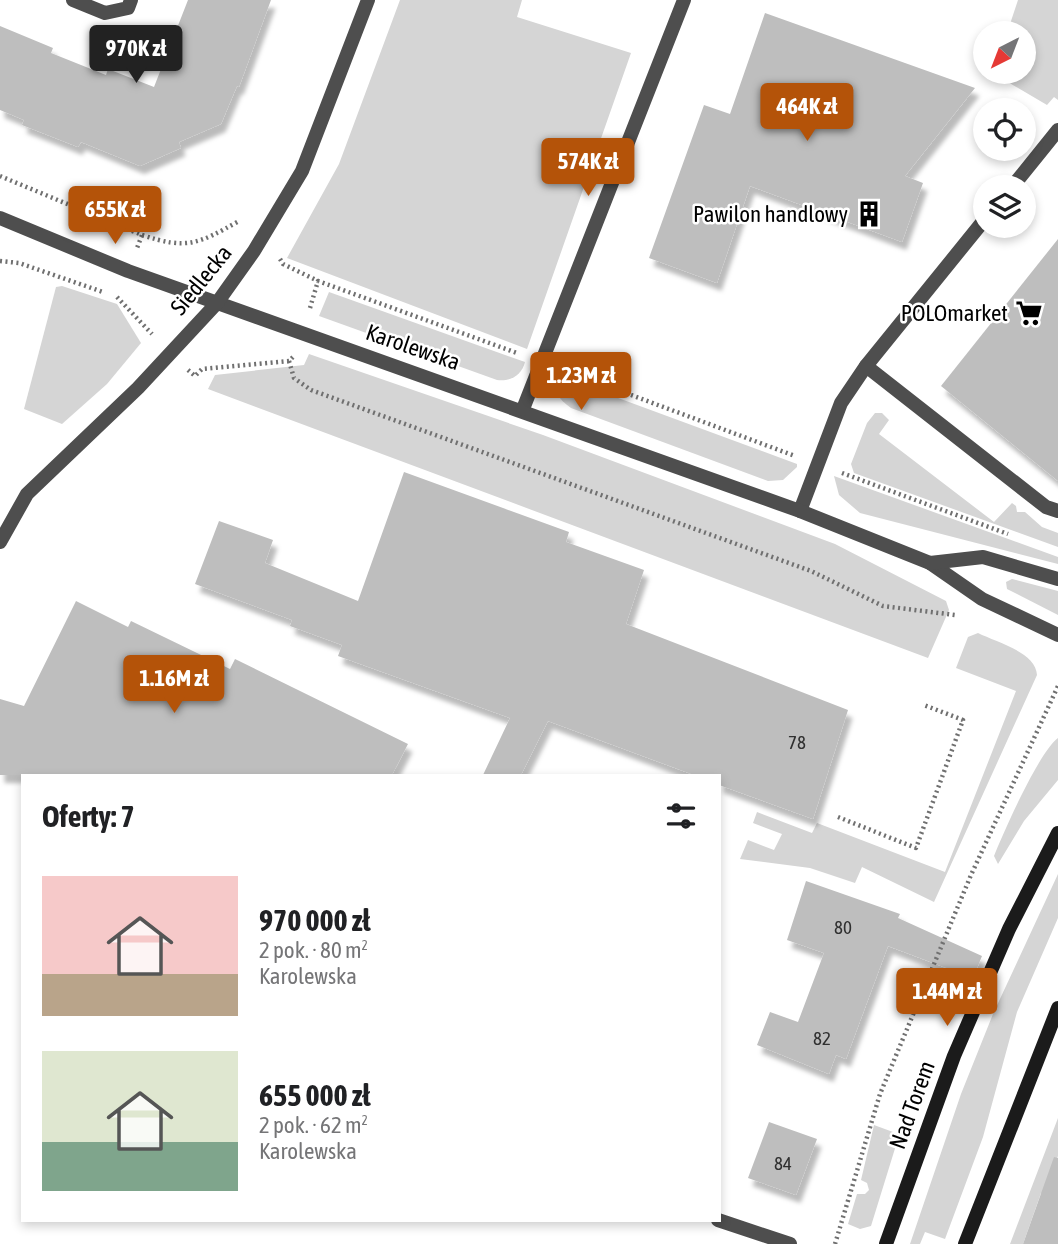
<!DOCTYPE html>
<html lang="pl">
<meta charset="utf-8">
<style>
body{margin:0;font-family:"Asap Condensed",sans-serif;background:#f6f6f6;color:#202124;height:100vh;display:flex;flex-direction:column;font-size:26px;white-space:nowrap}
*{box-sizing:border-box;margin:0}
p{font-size:23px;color:#757577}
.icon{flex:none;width:38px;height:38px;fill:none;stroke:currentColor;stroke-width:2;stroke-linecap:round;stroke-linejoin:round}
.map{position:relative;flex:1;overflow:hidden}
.drawer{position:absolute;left:21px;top:774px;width:700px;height:448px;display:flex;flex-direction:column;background:#fff;border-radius:0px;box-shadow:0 4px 10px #0003}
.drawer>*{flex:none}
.needle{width:46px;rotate:222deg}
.tools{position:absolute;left:973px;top:21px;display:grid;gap:14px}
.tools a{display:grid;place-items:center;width:63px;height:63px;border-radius:50%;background:#fff;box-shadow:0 4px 10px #0003;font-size:35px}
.price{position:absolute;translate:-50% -60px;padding:0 16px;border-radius:7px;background:#b45309;color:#fff;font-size:23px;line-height:46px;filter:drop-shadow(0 2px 4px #0008)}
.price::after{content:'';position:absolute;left:50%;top:42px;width:21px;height:16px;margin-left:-10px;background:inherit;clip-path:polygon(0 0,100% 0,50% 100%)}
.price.selected{background:#222;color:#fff}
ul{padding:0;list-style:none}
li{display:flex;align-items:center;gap:21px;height:175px;padding:0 21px}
li span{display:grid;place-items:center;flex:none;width:196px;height:140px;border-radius:0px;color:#555}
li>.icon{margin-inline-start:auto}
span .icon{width:84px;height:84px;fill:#fffc;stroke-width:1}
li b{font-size:30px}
h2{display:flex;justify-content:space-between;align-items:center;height:84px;padding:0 21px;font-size:30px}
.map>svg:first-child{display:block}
</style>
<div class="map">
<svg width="1058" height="1244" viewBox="0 0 1058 1244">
<defs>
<filter id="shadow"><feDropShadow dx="4.5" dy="8" stdDeviation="2" flood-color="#0004"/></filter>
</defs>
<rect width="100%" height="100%" fill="#fff"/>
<g fill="#d5d5d5">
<polygon points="400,0 522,0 517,17 631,53 527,349 287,258 339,164"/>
<polygon points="1018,0 1058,0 1058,100 1054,97 1047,105 994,74 1024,72 1024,33 1007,33"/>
<polygon points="62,286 117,304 141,343 107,384 62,424 24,409 56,287"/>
<path d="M329 292 525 362C522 375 510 382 497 380L319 316Z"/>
<polygon points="309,354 543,435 835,544 946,601 949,610 928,658 208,389 215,375 304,365"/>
<path d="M553 374 797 464V467L783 480 768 481 571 408C558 399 553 390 553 374Z"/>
<polygon points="875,413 882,413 889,420 879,434 994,522 1012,503 1016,506 1017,512 1025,512 1042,527 1058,533 1058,547 854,473 851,464 867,423"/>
<polygon points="834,476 1058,557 1058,564 860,513 839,495"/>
<polygon points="1012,579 1058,591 1058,615 1007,589 1006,582"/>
<path d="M978 633C996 642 1036 652 1037 675L934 902 862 867 855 883 810 868 740 859 748 840 774 850 782 834 753 823 757 812 812 833 817 823 945 872 1016 691 956 668 968 637Z"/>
<path d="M1058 738V780L1024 821 998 864 994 856C1004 831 1039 752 1058 738Z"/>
<polygon points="1058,874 1058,918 1017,1012 983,1137 945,1239 925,1232 920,1244 910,1244 961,1094 993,1014"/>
<polygon points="1058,1118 1058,1156 1045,1194 1041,1193 1023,1244 1010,1244"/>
<polygon points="874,1125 893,1132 897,1142 871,1226 860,1229 848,1224 857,1194 865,1194 869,1190 867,1183 861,1180"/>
</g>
<g fill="#bebebe" filter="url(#shadow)">
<polygon points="188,0 271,0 239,87 237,86 221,124 179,142 181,148 140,166 81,142 78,147 22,125 24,120 0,110 0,26 53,48 51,53 106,75 108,69 154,87"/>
<polygon points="765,13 975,88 905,176 923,183 902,242 750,186 717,283 649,258 704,105 730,114"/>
<polygon points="1058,239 1058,481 941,386"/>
<polygon points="404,472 569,532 566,542 644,570 626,624 848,710 813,819 719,785 719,775 694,775 548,721 521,775 483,775 510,718 338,656 342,645 290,626 292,620 195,584 219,521 273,540 265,563 358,601"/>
<polygon points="76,601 128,627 131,621 230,669 235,659 408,744 392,775 0,775 0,699 24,706"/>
<polygon points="806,881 900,914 898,918 982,956 973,978 888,946 846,1059 836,1055 829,1074 757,1045 770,1012 798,1022 824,953 787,940"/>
<polygon points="769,1122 817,1139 796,1195 748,1178"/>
<polygon points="1054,1157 1058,1158 1058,1244 1023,1244"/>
</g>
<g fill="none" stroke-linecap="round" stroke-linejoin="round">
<g stroke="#707070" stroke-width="4.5" stroke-dasharray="2 3.5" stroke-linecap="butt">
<polyline points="0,176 142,235 137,248"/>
<path d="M142 235C187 250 198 244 239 221"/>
<polyline points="280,259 283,264 318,281"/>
<polyline points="0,261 19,263 103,292"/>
<polyline points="117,297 152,334"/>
<polyline points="310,308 318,281 517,353"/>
<polyline points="289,361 294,378 311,390 811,571 883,606 955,615"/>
<polyline points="188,370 195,376 202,369 289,361 294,356"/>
<polyline points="564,370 795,456"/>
<polyline points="842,473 1008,534"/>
<polyline points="838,817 916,848 963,720 924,705"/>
<polyline points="835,1244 880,1094 971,875 1058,686"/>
</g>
<g stroke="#4e4e4e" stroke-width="14">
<polyline points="73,0 105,13 128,8 131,0"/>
<polyline points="1012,187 1058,130"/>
<polyline points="866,366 1046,507 1058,511"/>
<polyline points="800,511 841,403 866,366 985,219"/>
</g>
<g stroke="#4e4e4e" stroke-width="14">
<polyline points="0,218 128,271 800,511 930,563 982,599 1058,635"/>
<polyline points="523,409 684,0"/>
<polyline points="0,542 27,494 138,388 217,303 254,251 302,171 368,0"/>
<polyline points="930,563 983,557 1058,579"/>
<polyline points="718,1220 790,1244"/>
</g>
<g stroke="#1b1b1b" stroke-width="14">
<polyline points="886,1244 954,1056 1009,929 1058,833"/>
<polyline points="965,1244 1058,1008"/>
</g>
</g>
<defs>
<g id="building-bare" transform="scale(2.1)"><path d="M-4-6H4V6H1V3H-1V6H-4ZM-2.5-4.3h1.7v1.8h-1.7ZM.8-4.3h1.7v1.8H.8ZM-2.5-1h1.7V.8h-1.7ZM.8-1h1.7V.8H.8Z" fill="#000" stroke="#fff" stroke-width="2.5" paint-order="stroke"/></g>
<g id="supermarket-bare" transform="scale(2.1)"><path d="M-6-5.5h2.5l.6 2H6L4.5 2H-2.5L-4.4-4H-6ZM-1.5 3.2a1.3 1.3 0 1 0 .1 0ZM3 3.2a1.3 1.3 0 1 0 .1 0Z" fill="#000" stroke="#fff" stroke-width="2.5" paint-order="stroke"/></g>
</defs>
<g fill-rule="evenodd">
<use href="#building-bare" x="869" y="214"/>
<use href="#supermarket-bare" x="1029" y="313"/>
</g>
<g text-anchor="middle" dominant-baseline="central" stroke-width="5" stroke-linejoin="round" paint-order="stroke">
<g font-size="19" fill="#303030">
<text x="797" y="742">78</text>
<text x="843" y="927">80</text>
<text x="822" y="1038">82</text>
<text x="783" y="1163">84</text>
</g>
<g font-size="23" fill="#000" stroke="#fff" text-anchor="end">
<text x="848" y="214">Pawilon handlowy</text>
<text x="1008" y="313">POLOmarket</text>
</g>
<g font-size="23" fill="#000" stroke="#fff">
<text transform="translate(201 280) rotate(-51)">Siedlecka</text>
<text transform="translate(413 347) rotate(19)">Karolewska</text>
<text transform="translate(912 1105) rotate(-70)">Nad Torem</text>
</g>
</g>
</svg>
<div class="tools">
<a><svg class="needle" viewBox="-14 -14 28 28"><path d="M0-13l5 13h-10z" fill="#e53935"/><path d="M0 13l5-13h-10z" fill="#757577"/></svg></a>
<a><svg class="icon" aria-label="locate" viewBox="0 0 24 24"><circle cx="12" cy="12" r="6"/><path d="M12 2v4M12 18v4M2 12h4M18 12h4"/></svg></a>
<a><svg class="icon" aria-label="layers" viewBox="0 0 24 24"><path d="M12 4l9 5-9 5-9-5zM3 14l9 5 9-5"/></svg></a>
</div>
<b class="price selected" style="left:136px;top:85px">970K zł</b>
<b class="price" style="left:807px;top:143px">464K zł</b>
<b class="price" style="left:588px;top:198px">574K zł</b>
<b class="price" style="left:115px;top:246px">655K zł</b>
<b class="price" style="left:581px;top:412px">1.23M zł</b>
<b class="price" style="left:174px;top:715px">1.16M zł</b>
<b class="price" style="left:947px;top:1028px">1.44M zł</b>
<section class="drawer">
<h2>Oferty: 7<svg class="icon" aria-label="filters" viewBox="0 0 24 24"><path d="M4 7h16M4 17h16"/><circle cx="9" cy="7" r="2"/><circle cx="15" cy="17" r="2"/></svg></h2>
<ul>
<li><span style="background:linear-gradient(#f6c9c9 70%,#b9a48a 0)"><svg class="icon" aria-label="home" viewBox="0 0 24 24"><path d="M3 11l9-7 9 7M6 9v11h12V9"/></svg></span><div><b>970 000 zł</b><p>2 pok. · 80 m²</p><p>Karolewska</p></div></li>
<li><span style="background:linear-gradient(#dfe7d0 65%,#7fa58c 0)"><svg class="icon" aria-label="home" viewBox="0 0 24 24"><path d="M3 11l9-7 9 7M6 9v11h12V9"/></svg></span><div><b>655 000 zł</b><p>2 pok. · 62 m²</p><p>Karolewska</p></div></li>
</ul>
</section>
</div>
